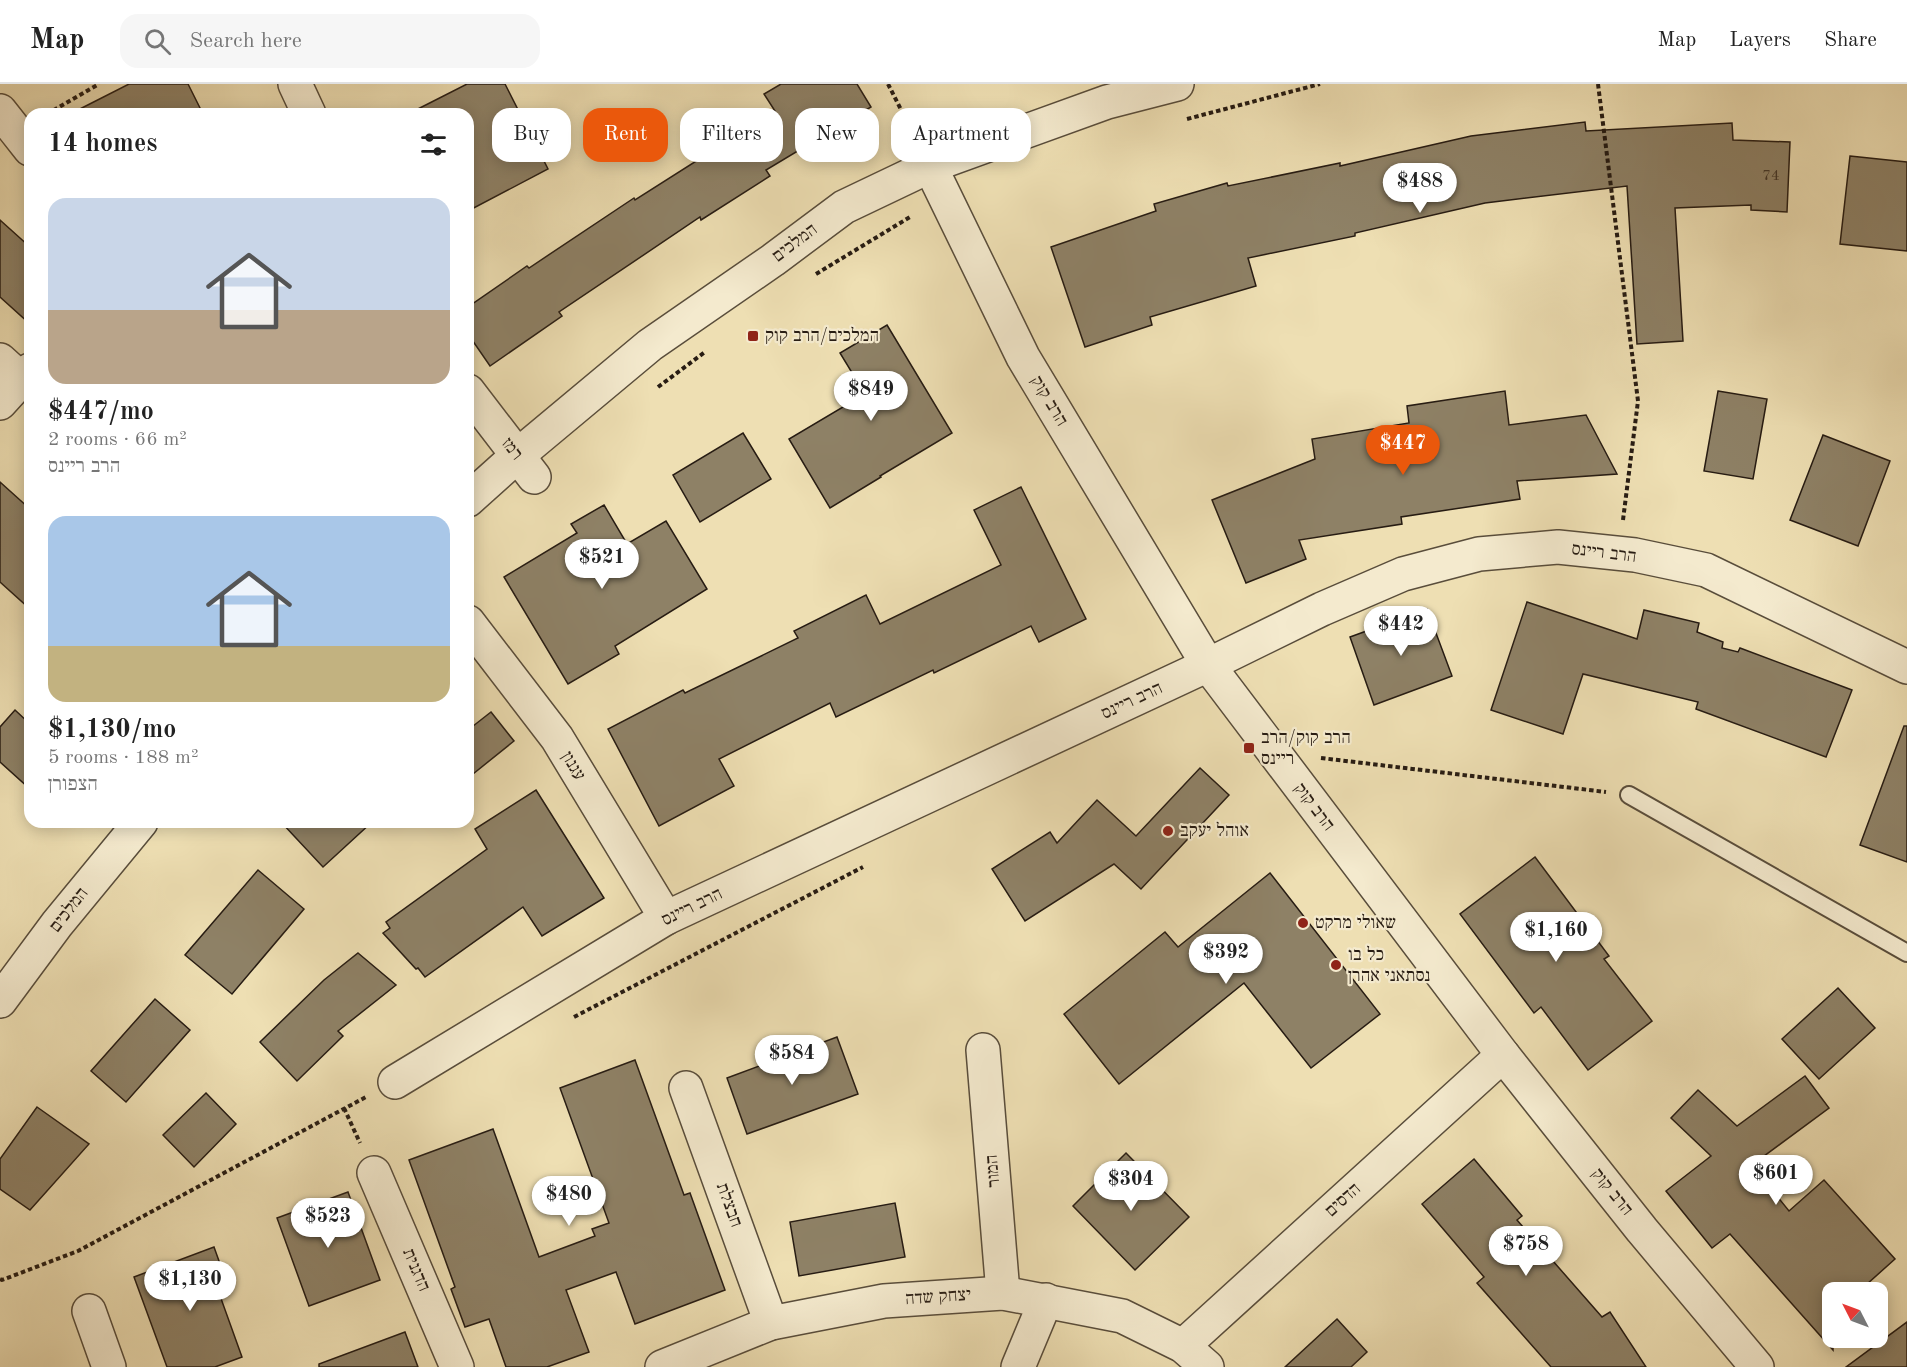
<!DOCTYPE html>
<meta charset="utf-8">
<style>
body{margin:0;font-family:"Old Standard TT","Frank Ruhl Libre",serif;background:#f6f6f6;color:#222;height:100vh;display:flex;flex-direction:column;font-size:22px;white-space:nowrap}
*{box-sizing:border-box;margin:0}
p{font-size:20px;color:#767676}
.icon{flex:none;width:33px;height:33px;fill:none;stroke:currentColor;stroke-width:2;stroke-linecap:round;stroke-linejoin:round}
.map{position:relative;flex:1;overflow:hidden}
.details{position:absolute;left:24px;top:24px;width:450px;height:720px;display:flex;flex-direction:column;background:#fff;border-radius:18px;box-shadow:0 3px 15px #0003}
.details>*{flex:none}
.guide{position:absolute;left:492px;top:24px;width:570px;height:54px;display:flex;gap:12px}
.needle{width:39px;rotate:312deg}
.buttons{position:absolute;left:1822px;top:1198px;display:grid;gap:12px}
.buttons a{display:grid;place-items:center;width:66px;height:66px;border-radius:12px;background:#fff;box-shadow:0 3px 15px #0003;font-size:30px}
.price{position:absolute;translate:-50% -51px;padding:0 14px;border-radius:21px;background:#fff;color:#222;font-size:20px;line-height:39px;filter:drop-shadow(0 2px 3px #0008)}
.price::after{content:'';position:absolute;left:50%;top:36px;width:18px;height:14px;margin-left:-9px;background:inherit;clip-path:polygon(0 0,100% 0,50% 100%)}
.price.active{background:#ea580c;color:#fff}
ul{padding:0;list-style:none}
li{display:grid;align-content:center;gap:12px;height:318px;padding:0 24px}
li span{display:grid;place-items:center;height:186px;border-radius:18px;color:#555}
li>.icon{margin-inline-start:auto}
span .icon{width:108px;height:108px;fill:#fffc;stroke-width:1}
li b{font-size:26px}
h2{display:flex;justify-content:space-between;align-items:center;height:72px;padding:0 24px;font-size:26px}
.pill{padding:0 21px;border-radius:18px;background:#fff;box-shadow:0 3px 15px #0003;font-size:21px;line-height:54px}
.pill.active{background:#ea580c;color:#fff}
header{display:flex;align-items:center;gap:36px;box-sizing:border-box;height:84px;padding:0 30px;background:#fff;border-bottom:2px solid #e0e0e0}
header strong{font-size:28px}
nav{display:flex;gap:33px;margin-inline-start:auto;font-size:21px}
.search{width:420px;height:54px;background:#f6f6f6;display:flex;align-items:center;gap:15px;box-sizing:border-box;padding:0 21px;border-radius:18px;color:#767676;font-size:22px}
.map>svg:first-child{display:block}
</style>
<header>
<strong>Map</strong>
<div class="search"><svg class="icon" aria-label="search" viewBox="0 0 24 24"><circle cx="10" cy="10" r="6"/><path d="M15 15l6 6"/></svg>Search here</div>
<nav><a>Map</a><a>Layers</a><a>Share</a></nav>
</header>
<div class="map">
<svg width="1907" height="1283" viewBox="0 0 1907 1283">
<rect width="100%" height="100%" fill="#eedfb3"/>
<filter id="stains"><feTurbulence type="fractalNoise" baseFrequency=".00333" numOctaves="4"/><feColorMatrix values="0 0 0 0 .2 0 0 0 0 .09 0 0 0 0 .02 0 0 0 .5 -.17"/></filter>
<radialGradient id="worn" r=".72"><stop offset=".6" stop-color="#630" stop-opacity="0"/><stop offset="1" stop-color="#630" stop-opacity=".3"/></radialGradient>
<g fill="#8e8166" stroke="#271c13" stroke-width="1.5">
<polygon points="129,0 188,0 203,30 70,30"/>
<polygon points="467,0 505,0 548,85 468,127 468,30 408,30"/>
<polygon points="781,0 857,0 871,23 766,86 770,92 701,136 700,133 559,228 562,232 490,282 468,250 468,223 527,182 529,184 634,114 635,116 775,27 764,10"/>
<polygon points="1585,38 1586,47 1732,39 1733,56 1790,58 1787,128 1751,126 1751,121 1675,124 1683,257 1637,260 1627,102 1485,119 1355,149 1355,152 1248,174 1256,202 1150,233 1152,241 1085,263 1051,163 1156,127 1154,120 1227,99 1228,102 1340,79 1340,82 1471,52"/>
<polygon points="1850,72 1907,78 1907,167 1840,160"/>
<polygon points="0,136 30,163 30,240 0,213"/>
<polygon points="887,241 952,349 880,392 881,393 830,424 789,355 865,310 840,269"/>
<polygon points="1505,307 1509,341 1586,331 1617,390 1517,397 1520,415 1401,433 1402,440 1299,456 1306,475 1246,499 1212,416 1315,375 1312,355 1409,339 1407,322"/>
<polygon points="1718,307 1767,315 1753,395 1704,387"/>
<polygon points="743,349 771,395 700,438 673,391"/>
<polygon points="1823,351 1890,377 1858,462 1790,436"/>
<polygon points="0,398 30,425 30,525 0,498"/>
<polygon points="1021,403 1086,535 1039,558 1031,542 934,589 933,586 836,633 830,619 719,675 734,702 659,742 608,645 683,606 685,609 798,554 794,547 866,511 880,540 1001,481 974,426"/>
<polygon points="604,421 627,460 666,437 707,505 615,562 619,570 568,600 504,493 577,449 571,440"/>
<polygon points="1527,518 1637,555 1644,526 1699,539 1697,548 1723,558 1722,564 1738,568 1740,564 1852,606 1826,673 1696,625 1698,618 1583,590 1563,650 1491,626"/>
<polygon points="1427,525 1452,592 1374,621 1350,553"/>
<polygon points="15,626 30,640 30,705 0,678 0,643"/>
<polygon points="491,628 514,657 468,694 468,646"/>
<polygon points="1904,642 1907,642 1907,778 1860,761"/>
<polygon points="1200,684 1229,711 1141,805 1114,780 1025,837 992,785 1050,748 1057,759 1097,716 1136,752"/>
<polygon points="536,706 604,814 542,852 523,823 425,893 418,884 416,885 383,849 390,844 386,838 487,765 475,745"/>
<polygon points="281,738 372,738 323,783"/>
<polygon points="1535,773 1609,872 1604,875 1652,937 1588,986 1541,923 1534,929 1460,830"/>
<polygon points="258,786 304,825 232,910 185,871"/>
<polygon points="1270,789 1380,930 1311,984 1244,899 1119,1000 1064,930 1165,848 1178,863"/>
<polygon points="358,869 396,901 338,947 343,952 297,997 260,958 324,896"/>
<polygon points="1838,904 1875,944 1819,995 1782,955"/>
<polygon points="155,915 190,946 126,1018 91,987"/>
<polygon points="837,953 858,1010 747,1050 727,994"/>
<polygon points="635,976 684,1111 690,1109 725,1206 635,1240 616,1188 566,1206 589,1268 547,1283 506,1283 489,1235 465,1243 451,1205 455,1203 409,1076 493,1045 539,1173 595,1152 592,1145 609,1139 560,1004"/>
<polygon points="1805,992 1829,1024 1752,1081 1789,1127 1824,1096 1895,1175 1857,1209 1833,1209 1833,1266 1730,1150 1712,1164 1666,1107 1711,1072 1671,1034 1698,1006 1737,1042"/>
<polygon points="206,1009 236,1040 194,1083 163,1051"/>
<polygon points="37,1023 89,1060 30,1126 0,1105 0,1075"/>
<polygon points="1126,1069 1189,1133 1135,1186 1073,1122"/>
<polygon points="1474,1075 1522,1132 1517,1136 1602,1233 1610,1228 1646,1283 1551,1283 1477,1199 1484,1193 1422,1120"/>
<polygon points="348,1108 380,1196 309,1222 277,1134"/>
<polygon points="895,1119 905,1173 799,1192 790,1138"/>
<polygon points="214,1163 229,1205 219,1209 242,1273 215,1283 167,1283 134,1193"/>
<polygon points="1337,1235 1367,1268 1351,1283 1285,1283"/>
<polygon points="1907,1238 1907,1283 1846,1283"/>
<polygon points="405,1248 418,1283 319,1283 319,1280"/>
</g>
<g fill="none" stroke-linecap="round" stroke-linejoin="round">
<g stroke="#594d3b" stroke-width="20">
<polyline id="service" points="1629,711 1907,869"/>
</g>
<g stroke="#594d3b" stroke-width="36">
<g id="minor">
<polyline points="295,0 309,30"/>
<polyline points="0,27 30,65"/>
<polyline points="0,276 21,295"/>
<polyline points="468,307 534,393"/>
<polyline points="0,319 30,286"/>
<polyline points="468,538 557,654 666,834"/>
<polyline points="983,966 1003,1209"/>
<polyline points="395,998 666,834 1208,581 1322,525 1403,490 1479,470 1558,463 1635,471 1706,486 1907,583"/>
<polyline points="686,1004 771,1239"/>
<polyline points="374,1089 457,1283"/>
<polyline points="89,1227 109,1283"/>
<polyline points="1183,1262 1503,971"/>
<polyline points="662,1283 771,1239 884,1217 1003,1209 1122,1232 1183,1262 1207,1283"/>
<polyline points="1018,1283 1046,1216"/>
</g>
</g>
<g stroke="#594d3b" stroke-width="36">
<g id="tertiary">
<polyline points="930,82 1023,273 1208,581 1503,971 1642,1146 1757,1283"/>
<polyline points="468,416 517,372 650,261 773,176 844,123 930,82 1107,18 1177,0"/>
<polyline points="0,917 57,840 141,738"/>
</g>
</g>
<g stroke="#271c13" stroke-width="4" stroke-dasharray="4.5 3" stroke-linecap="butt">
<polyline points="888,0 915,53"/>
<polyline points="1598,0 1638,317 1623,436"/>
<polyline points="47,30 99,0"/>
<polyline points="1187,35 1320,0"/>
<polyline points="816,190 910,133"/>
<polyline points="658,303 705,268"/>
<polyline points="1321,674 1606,708"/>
<polyline points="574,933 863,783"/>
<polyline points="344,1024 360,1059"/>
<polyline points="0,1195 2,1196 78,1167 366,1013"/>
</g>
<use href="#service" stroke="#f4eace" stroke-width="16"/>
<use href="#minor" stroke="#f4eace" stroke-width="33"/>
<use href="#tertiary" stroke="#f4eace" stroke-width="33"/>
</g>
<g fill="#8f2418" stroke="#f4eace" stroke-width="2">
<rect x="747" y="246" width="12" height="12" rx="3"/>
<rect x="1243" y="658" width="12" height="12" rx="3"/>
<circle cx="1168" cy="747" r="6"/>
<circle cx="1303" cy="839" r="6"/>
<circle cx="1336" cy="881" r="6"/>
</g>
<g text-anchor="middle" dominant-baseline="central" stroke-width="4.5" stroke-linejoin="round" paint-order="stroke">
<g font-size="15" fill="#413528">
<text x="1771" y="92">74</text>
</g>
<g font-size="18" fill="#271c13" stroke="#f4eace">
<text transform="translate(795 159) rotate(-37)">המלכים</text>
<text transform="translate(1049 317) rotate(59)">הרב קוק</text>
<text transform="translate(512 365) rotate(52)">רמז</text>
<text transform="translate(1604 469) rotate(7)">הרב ריינס</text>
<text transform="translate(1132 617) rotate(-25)">הרב ריינס</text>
<text transform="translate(573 682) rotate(59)">עגנון</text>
<text transform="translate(1314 723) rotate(53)">הרב קוק</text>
<text transform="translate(692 823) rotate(-26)">הרב ריינס</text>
<text transform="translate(69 826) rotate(-52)">המלכים</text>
<text transform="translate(993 1087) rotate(-95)">המור</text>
<text transform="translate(1612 1108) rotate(51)">הרב קוק</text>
<text transform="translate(1343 1116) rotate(-42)">הדסים</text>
<text transform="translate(729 1121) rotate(70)">חבצלת</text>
<text transform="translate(416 1186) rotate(67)">הדגנית</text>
<text transform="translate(938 1213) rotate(-4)">יצחק שדה</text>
</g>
<g font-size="18" fill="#271c13" stroke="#f4eace" text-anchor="start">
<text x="765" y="252">המלכים/הרב קוק</text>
<text x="1261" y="654">הרב קוק/הרב<tspan x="1261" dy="21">ריינס</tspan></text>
<text x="1180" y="747">אוהל יעקב</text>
<text x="1315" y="839">שאולי מרקט</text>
<text x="1348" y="871">כל בו<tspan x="1348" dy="21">נסתאני אהרן</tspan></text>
</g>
</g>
<rect width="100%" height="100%" filter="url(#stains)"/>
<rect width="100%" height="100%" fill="url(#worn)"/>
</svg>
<div class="buttons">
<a><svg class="needle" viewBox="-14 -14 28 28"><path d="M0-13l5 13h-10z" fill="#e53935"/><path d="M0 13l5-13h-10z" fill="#767676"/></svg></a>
</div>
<b class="price" style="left:1420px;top:130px">$488</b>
<b class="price" style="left:871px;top:338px">$849</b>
<b class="price active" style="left:1403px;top:392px">$447</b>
<b class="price" style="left:602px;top:506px">$521</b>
<b class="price" style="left:1401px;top:573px">$442</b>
<b class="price" style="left:1556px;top:879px">$1,160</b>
<b class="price" style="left:1226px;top:901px">$392</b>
<b class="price" style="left:792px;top:1002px">$584</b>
<b class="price" style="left:1776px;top:1122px">$601</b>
<b class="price" style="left:1131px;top:1128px">$304</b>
<b class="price" style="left:569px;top:1143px">$480</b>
<b class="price" style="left:328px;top:1165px">$523</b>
<b class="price" style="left:1526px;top:1193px">$758</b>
<b class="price" style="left:190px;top:1228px">$1,130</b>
<div class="guide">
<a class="pill">Buy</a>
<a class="pill active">Rent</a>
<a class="pill">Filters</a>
<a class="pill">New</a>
<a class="pill">Apartment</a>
</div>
<section class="details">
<h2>14 homes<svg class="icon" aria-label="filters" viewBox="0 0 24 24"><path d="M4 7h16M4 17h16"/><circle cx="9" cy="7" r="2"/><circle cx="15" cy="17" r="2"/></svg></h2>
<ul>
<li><span style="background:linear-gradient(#c9d6e8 60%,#b9a48a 0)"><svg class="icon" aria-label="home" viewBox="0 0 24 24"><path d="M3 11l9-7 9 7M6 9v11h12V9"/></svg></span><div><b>$447/mo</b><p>2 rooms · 66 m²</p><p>הרב ריינס</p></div></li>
<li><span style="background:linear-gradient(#a9c7e8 70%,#c2b280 0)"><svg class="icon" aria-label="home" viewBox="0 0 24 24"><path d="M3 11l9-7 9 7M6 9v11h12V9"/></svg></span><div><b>$1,130/mo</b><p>5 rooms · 188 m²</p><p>הצפורן</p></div></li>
</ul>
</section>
</div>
